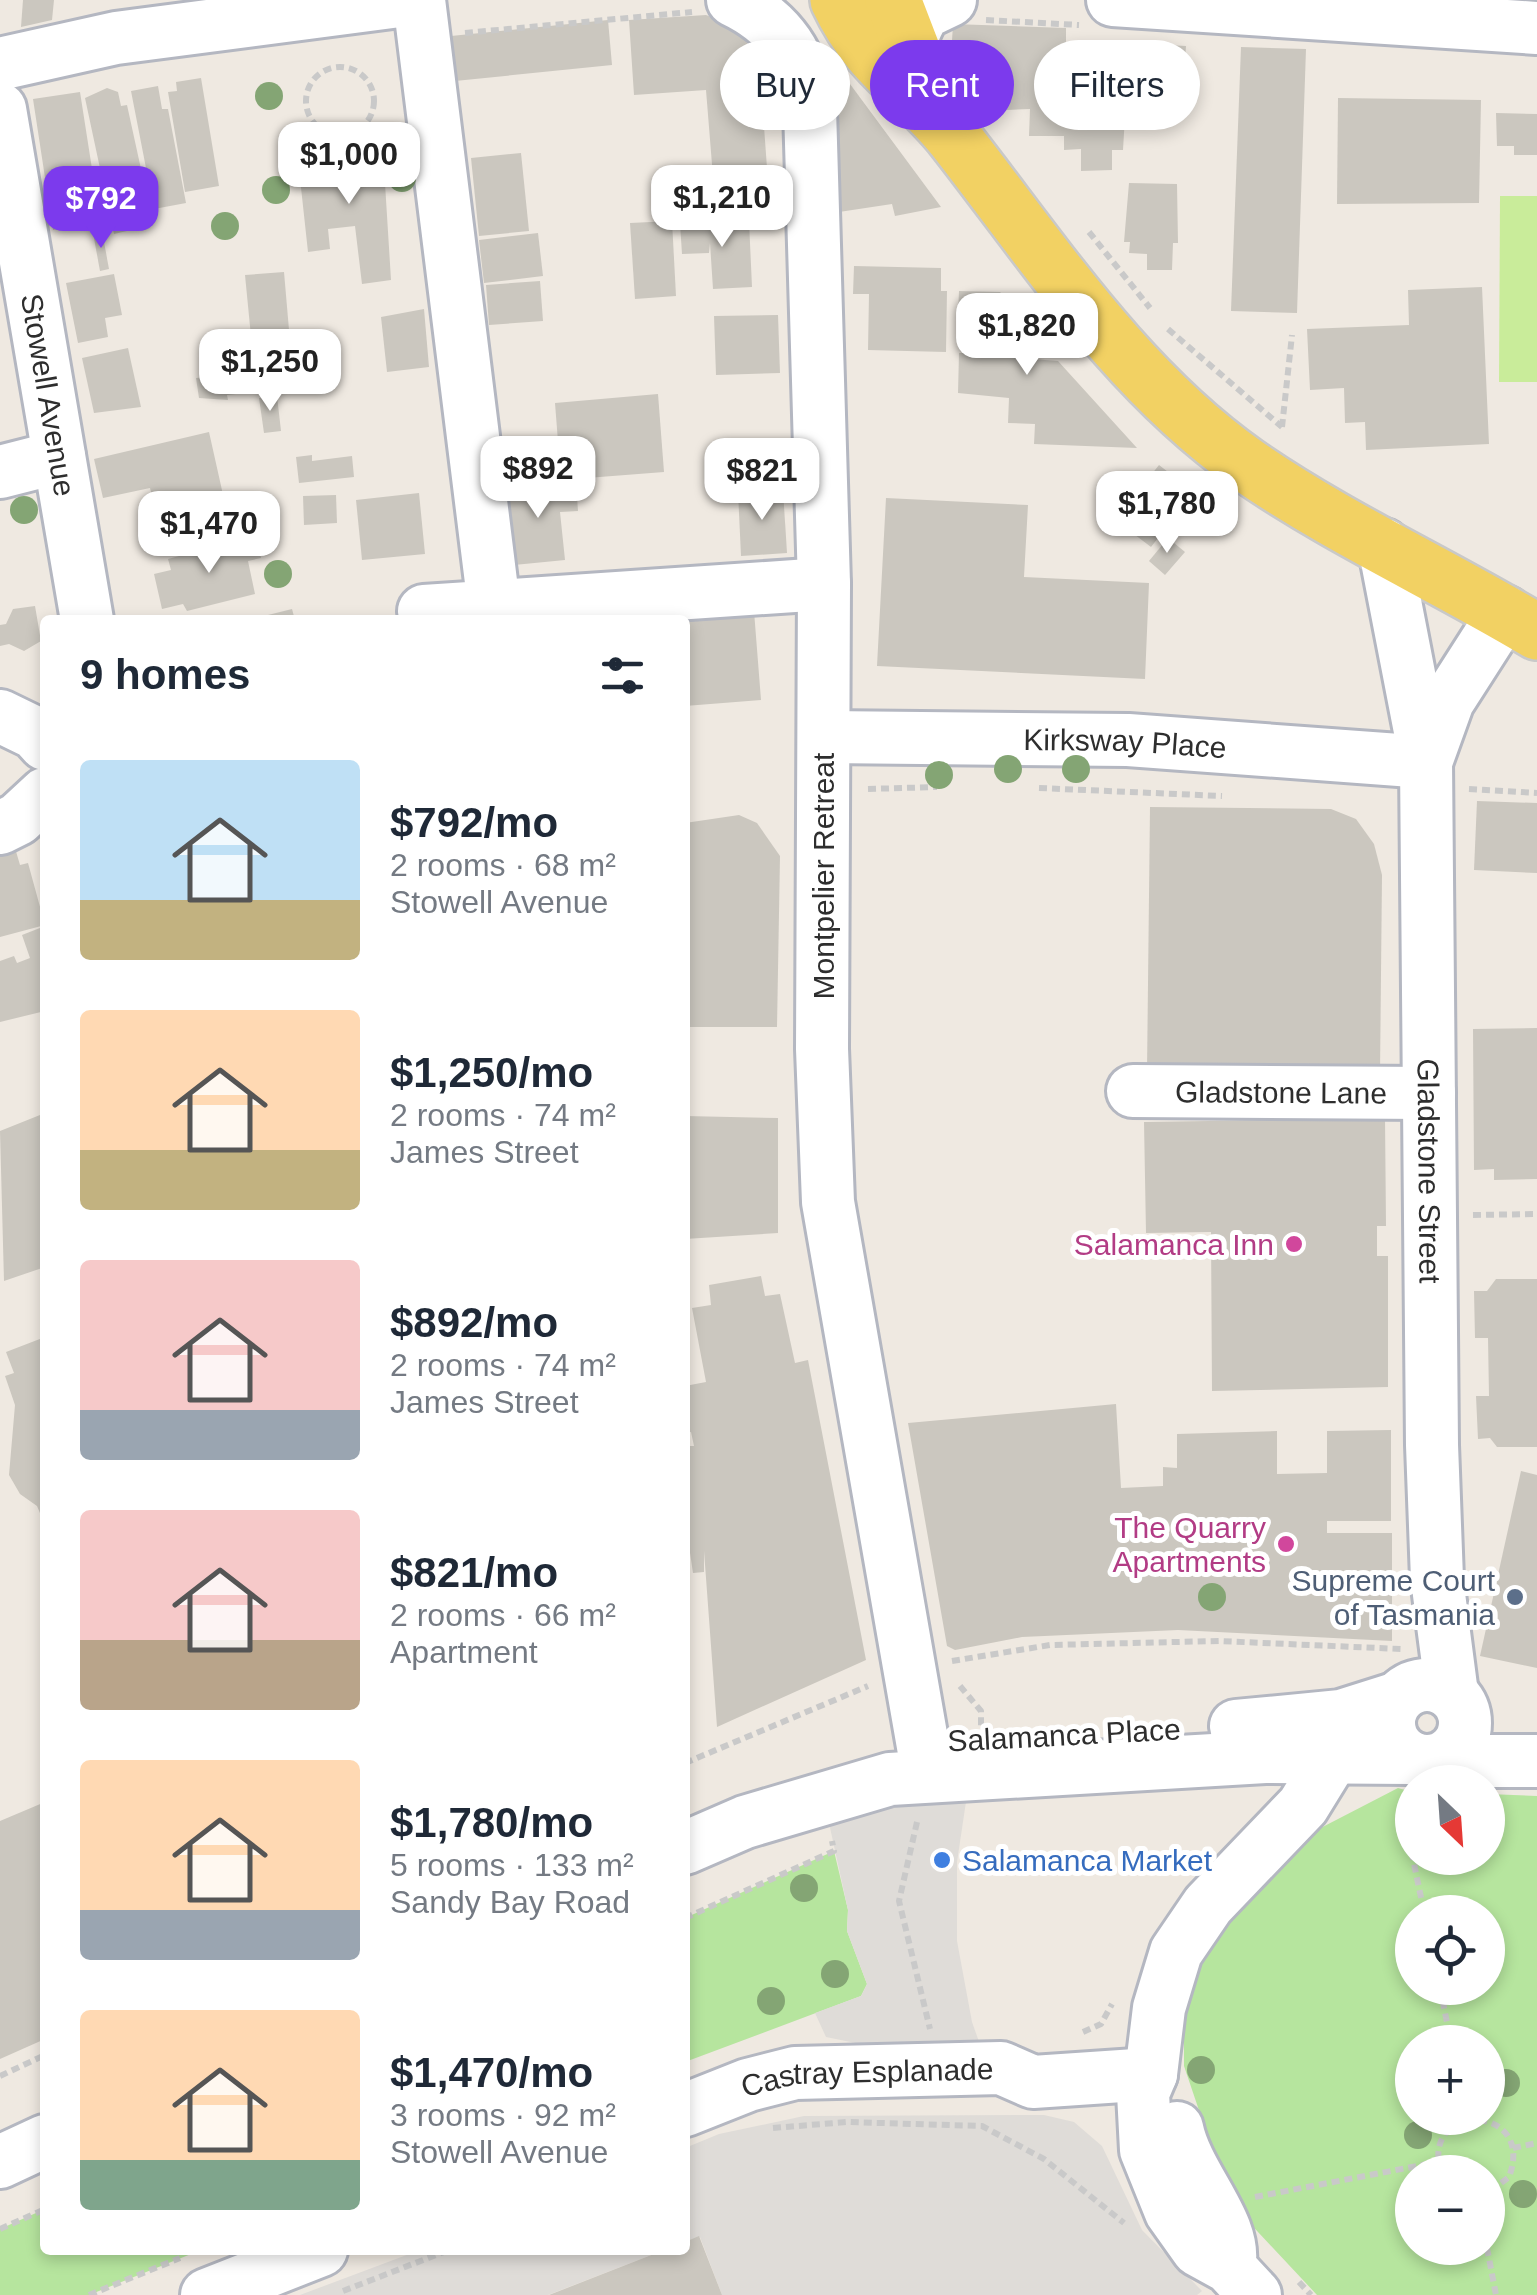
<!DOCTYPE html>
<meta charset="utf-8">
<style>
body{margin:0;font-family:Arial,sans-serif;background:#f2f2f3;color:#1f2937;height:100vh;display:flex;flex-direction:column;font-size:38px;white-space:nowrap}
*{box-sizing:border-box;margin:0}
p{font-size:32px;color:#747a83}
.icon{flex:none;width:55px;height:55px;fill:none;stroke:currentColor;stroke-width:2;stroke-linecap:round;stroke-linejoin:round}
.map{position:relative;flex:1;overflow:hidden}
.details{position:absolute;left:40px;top:615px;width:650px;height:1640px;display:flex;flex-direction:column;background:#fff;border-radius:10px;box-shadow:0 5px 15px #0003}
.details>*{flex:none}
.guide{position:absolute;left:720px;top:40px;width:665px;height:90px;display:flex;gap:20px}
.needle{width:65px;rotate:155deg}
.fabs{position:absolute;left:1395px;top:1765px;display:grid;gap:20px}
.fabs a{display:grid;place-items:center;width:110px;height:110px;border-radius:50%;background:#fff;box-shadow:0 5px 15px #0003;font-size:50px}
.price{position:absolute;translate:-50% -85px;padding:0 22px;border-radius:20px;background:#fff;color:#222;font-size:32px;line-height:65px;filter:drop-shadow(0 2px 5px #0008)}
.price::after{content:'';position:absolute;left:50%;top:60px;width:30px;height:22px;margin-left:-15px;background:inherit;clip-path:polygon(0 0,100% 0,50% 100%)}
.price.on{background:#7c3aed;color:#fff}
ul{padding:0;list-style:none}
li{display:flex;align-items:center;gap:30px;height:250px;padding:0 40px}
li span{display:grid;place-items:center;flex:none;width:280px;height:200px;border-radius:10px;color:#555}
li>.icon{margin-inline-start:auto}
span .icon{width:120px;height:120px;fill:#fffc;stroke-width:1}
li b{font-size:42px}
h2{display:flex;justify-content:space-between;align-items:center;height:120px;padding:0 40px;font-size:42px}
.tag{padding:0 35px;border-radius:45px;background:#fff;box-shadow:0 5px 15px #0003;font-size:35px;line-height:90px}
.tag.on{background:#7c3aed;color:#fff}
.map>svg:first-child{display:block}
</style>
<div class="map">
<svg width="1537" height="2295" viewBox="0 0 1537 2295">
<rect width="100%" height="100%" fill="#efe9e1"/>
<g fill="#b6e59e" fill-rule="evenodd">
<path d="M1398 1788 1412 1792V1858H1488V1794L1537 1796V2295H1317L1230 2202 1184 2066V2022L1199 1957 1238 1899 1309 1834ZM1412 1912H1488V1988H1412ZM1412 2042H1488V2118H1412ZM1412 2172H1488V2248H1412Z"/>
<polygon points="834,1851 848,1910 847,1931 867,1984 861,1996 685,2062 685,1918"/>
<polygon points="45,2209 45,2250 201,2250 89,2295 0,2295 0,2229"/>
</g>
<polygon fill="#c9ec9a" points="1500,196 1537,196 1537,382 1499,382"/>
<g fill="#dfdcd8">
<polygon points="967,1795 957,1862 957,1941 972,2022 983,2053 885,2049 826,2037 815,2013 861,1996 867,1984 847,1931 848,1910 829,1823 877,1809"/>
<polygon points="1044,2115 1074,2122 1102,2146 1142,2230 1202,2291 1197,2295 722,2295 700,2237 685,2242 685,2148 719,2134 804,2116"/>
<polygon points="420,2250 664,2250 548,2295 300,2295"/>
</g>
<g fill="#cbc7bf">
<polygon points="23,0 54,0 52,20 21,27"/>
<polygon points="706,15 733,25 759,58 770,209 716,214 706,90 634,95 629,20"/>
<polygon points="608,20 612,65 455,81 451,36"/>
<polygon points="953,24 1066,28 1066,63 1100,63 1099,89 1127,89 1130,43 1186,46 1181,119 1125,116 1123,150 1112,150 1112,170 1081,171 1081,149 1064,150 1064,136 1029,136 1030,109 1007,110 952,41"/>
<polygon points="1241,47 1306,49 1297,313 1231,311"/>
<polygon points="201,78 219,186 185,192 168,92 177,91 176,82"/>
<polygon points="850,84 941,207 895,216 892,204 839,212 835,96"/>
<polygon points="158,86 162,109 168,109 186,203 154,209 131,91"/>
<polygon points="107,88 118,92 121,106 127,105 141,169 127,172 140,228 114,234 85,98"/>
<polygon points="80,92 95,188 75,191 81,225 53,230 33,99"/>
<polygon points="1338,98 1481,100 1479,203 1337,204"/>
<polygon points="1496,113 1537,114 1537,155 1514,155 1514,146 1497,146"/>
<polygon points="383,151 391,280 362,284 355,226 328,229 330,249 308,252 298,160"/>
<polygon points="521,153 529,231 479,236 471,158"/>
<polygon points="1129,183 1177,184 1178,243 1173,243 1172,270 1147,270 1147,254 1129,253 1130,242 1124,242"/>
<polygon points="95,189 101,218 85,222 79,192"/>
<polygon points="672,221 676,296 635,299 630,223"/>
<polygon points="749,221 752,287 713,289 710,243 709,253 682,254 680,223"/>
<polygon points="102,231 109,269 100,271 93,233"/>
<polygon points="538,233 543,276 484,283 479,240"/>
<polygon points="854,266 941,268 941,291 947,291 946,352 868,350 869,294 853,294"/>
<polygon points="284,272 291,353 253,357 245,275"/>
<polygon points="114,274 122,315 105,318 108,337 78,343 66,283"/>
<polygon points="540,281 543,321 489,325 486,285"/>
<polygon points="1482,287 1489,444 1366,450 1365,422 1345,423 1344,388 1310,390 1307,329 1409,325 1408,290"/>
<polygon points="959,291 1000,292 1008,300 1007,313 1014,321 1027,321 1034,328 1034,340 1025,345 1008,344 1007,357 1058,361 1137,448 1034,444 1035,424 1008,423 1009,398 958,393 959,353 966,353 967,338 957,338"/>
<polygon points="424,309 429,367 387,372 381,317"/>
<polygon points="778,315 780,373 716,375 714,316"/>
<polygon points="128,348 141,407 94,413 82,358"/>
<polygon points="242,373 245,393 227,395 228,400 199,398 196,378"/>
<polygon points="658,394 664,472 561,480 555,403"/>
<polygon points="277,396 281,431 264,433 259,398"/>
<polygon points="209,432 228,517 191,526 189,519 183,520 165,532 159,526 150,488 103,498 94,459"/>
<polygon points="312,455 312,461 352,456 354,477 299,483 296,457"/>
<polygon points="1159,465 1194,492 1151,547 1122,525 1138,505 1131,500"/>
<polygon points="576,482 578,511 560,512 565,560 514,565 500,490"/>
<polygon points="783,490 787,553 741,556 738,492"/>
<polygon points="419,493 425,554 362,560 356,500"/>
<polygon points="336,495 337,523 304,525 303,496"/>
<polygon points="886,498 1028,505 1024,577 1149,583 1145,679 877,666"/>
<polygon points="256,535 261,558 248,561 255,594 187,611 183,604 162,609 154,574 171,570 168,559"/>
<polygon points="1168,538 1185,552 1165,575 1149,561"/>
<polygon points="35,606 41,641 24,651 9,644 0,646 0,625 6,624 13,609"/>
<polygon points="292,609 295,620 252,620 252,619"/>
<polygon points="754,611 761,700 685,706 685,620 671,620"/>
<polygon points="1477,801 1537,803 1537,873 1474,870"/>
<polygon points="1150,807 1331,809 1356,819 1374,844 1382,875 1380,1073 1147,1072"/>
<polygon points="739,815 757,823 780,856 777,1027 685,1027 685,823"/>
<polygon points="15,848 20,865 28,863 45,925 0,937 0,852"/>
<polygon points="45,926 45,1011 0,1022 0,961 14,956 17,963 30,958 22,935"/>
<polygon points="1537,1028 1537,1179 1494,1180 1494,1169 1474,1170 1473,1029"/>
<polygon points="45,1113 45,1267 4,1281 0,1131"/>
<polygon points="685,1116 778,1118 778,1233 685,1239"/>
<polygon points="1385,1118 1386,1226 1377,1226 1377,1256 1388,1256 1388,1387 1212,1391 1211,1232 1146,1233 1144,1122"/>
<polygon points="761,1276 765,1296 780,1294 795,1363 808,1360 866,1660 717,1727 704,1551 704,1572 693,1573 685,1519 685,1446 694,1446 691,1432 685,1433 685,1386 706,1382 692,1308 711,1305 709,1285"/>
<polygon points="1496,1279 1537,1279 1537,1447 1497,1447 1490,1438 1478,1439 1476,1396 1489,1396 1488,1338 1475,1338 1474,1291 1487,1291"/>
<polygon points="45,1337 45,1525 37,1506 20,1494 9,1475 15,1405 5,1376 14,1373 6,1352"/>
<polygon points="1116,1404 1121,1488 1163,1486 1163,1467 1177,1468 1177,1434 1277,1431 1277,1474 1327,1473 1327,1431 1391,1430 1391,1521 1327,1521 1327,1533 1392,1533 1392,1641 1178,1630 1022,1637 955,1650 947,1646 908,1423"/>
<polygon points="1521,1471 1537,1475 1537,1668 1480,1656"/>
<polygon points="45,1802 45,2039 0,2059 0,1821"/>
<polygon points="699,2236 722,2295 549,2295 664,2250 685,2250 685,2242"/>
</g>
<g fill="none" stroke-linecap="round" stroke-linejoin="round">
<g stroke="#b4b7c1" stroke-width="58">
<g id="minor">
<polyline points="419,0 494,606"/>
<path d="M733 0C781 23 803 57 810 109L824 584 822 1049 828 1202 928 1775"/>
<polyline points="1113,0 1537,28"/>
<polyline points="911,38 923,13 950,0"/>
<polyline points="0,64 116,38 407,0"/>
<path id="s1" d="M0 109 87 620"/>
<polyline points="0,472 59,457"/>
<path id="s2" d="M1384 545 1426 762 1432 1445 1437 1579 1452 1694"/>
<polyline points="424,611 824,584"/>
<polyline points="0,716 35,733 45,744"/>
<path id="s3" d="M825 737 1128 740 1426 762"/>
<polyline points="1426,762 1448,701 1505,612"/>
<polyline points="0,828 18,819 45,794"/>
<path id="s4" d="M1133 1091 1429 1093"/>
<circle cx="1427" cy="1723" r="38"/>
<polyline points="1236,1726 1341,1716 1398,1698"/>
<polyline points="1432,1761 1537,1761"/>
<polyline points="685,1848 745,1822 890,1779 1265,1757 1412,1758"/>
<path id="s5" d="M685 2110 748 2085 795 2073 1001 2068 1033 2082 1151 2074"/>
<path d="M1177 2128C1187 2178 1239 2225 1229 2267"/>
<polyline points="0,2162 45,2141"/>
<polyline points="207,2295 321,2250"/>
<polyline points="1255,2295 1229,2267 1198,2250 1171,2212 1146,2150 1143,2093 1151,2074 1159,2008 1176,1952 1208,1905 1303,1806 1332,1759"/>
</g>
</g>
<g stroke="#c9c9c9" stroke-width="60">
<g id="major">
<path d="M838 0C870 68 912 85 954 138 1044 253 1126 380 1247 465 1338 528 1442 575 1537 632"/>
<polyline points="893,0 938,117"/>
</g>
</g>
<g stroke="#c9c9c9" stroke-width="6" stroke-dasharray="8 5" stroke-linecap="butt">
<polyline points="986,20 1079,25"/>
<polyline points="465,33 692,12"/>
<circle cx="340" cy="101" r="34"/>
<polyline points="344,135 346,155"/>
<polyline points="1089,232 1150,308"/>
<polyline points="1168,329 1282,427"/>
<polyline points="1282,427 1292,335"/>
<polyline points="1039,788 1222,796"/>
<polyline points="868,789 937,787"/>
<polyline points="1469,789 1537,793"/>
<polyline points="1473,1215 1537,1214"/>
<polyline points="952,1661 1050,1645 1219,1641 1401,1649"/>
<polyline points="960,1686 981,1711 981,1731"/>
<polyline points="685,1763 868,1686"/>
<polyline points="1401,1801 1424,1912"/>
<polyline points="917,1822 899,1901 930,2029"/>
<polyline points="685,1918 834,1851 832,1841"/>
<polyline points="1440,1988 1451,2042"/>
<polyline points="1083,2032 1101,2024 1112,2004"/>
<polyline points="0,2076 45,2055"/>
<polyline points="773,2128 847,2122 982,2126 1044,2159 1124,2223"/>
<polyline points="1513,2148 1537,2143"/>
<path d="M1441 2172C1419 2101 1537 2103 1509 2177L1488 2193"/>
<polyline points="1255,2197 1438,2162"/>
<polyline points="0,2229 45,2209"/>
<polyline points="1487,2248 1496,2295"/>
<polyline points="1299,2282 1311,2295"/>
<polyline points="343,2291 449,2250"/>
<polyline points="89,2295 180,2258"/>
</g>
<use href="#minor" stroke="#fff" stroke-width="52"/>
<use href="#major" stroke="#f2d163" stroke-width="55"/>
</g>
<g fill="#84a574">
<circle cx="269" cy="96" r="14"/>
<circle cx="402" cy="178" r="14"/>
<circle cx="276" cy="190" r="14"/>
<circle cx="225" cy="226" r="14"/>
<circle cx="24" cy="510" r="14"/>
<circle cx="278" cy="574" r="14"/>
<circle cx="1008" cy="769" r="14"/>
<circle cx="1076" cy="769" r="14"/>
<circle cx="939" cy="775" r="14"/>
<circle cx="1212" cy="1597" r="14"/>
<circle cx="804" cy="1888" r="14"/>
<circle cx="835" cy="1974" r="14"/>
<circle cx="771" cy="2001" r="14"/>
<circle cx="1201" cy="2070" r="14"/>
<circle cx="1506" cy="2083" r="14"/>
<circle cx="1418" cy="2135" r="14"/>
<circle cx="1523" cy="2194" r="14"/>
</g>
<g fill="#d1479c" stroke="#fff" stroke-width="4">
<circle cx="1294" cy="1244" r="10"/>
<circle cx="1286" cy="1544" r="10"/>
</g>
<circle fill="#5c6f8a" stroke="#fff" stroke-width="4" cx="1515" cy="1597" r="10"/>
<circle fill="#3f7fe0" stroke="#fff" stroke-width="4" cx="942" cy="1860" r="10"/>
<g text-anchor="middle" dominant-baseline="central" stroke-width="10" stroke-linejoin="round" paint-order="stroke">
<g font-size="30" fill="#2e2e2e" stroke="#fff">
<text stroke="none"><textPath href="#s1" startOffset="290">Stowell Avenue</textPath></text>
<text stroke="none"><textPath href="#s3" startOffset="300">Kirksway Place</textPath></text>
<text transform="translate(823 876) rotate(-90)">Montpelier Retreat</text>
<text stroke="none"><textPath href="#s4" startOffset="148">Gladstone Lane</textPath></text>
<text stroke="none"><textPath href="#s2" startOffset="630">Gladstone Street</textPath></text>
<text transform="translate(1064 1735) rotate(-3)">Salamanca Place</text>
<text stroke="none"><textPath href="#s5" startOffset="188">Castray Esplanade</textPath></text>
</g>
<g font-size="30" fill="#b23c85" stroke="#fff" text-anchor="end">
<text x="1274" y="1244">Salamanca Inn</text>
<text x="1266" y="1527">The Quarry<tspan x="1266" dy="34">Apartments</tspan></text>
</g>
<g font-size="30" fill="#4e5e75" stroke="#fff" text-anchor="end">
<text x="1495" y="1580">Supreme Court<tspan x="1495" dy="34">of Tasmania</tspan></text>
</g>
<g font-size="30" fill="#366cbe" stroke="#fff" text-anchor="start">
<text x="962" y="1860">Salamanca Market</text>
</g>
</g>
</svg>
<div class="fabs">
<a><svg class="needle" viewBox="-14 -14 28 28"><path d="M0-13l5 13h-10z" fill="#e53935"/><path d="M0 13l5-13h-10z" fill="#747a83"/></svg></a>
<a><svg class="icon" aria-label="locate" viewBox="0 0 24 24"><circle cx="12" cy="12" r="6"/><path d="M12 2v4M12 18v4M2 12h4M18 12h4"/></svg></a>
<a>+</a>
<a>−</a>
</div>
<b class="price" style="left:349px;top:207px">$1,000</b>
<b class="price" style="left:722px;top:250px">$1,210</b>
<b class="price on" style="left:101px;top:251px">$792</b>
<b class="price" style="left:1027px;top:378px">$1,820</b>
<b class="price" style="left:270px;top:414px">$1,250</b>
<b class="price" style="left:538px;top:521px">$892</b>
<b class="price" style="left:762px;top:523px">$821</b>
<b class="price" style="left:1167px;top:556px">$1,780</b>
<b class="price" style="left:209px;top:576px">$1,470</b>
<div class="guide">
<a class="tag">Buy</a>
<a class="tag on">Rent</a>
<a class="tag">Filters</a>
</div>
<section class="details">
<h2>9 homes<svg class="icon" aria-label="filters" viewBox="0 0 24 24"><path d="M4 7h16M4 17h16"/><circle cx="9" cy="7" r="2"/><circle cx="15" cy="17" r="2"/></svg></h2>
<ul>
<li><span style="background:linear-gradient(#bfe0f5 70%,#c2b280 0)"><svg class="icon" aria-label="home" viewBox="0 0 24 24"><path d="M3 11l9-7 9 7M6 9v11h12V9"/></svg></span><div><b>$792/mo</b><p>2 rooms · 68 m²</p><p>Stowell Avenue</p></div></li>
<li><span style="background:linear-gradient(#ffd9b3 70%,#c2b280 0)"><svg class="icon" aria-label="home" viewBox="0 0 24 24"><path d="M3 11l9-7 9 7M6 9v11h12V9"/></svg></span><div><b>$1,250/mo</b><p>2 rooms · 74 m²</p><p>James Street</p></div></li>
<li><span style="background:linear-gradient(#f6c9c9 75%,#9aa5b1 0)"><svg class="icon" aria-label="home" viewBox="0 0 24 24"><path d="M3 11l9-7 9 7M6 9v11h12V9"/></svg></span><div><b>$892/mo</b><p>2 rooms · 74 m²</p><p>James Street</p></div></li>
<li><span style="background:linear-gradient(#f6c9c9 65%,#b9a48a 0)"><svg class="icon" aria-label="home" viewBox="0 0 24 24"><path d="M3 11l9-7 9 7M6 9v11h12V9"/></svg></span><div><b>$821/mo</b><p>2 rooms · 66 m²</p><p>Apartment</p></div></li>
<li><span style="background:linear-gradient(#ffd9b3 75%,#9aa5b1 0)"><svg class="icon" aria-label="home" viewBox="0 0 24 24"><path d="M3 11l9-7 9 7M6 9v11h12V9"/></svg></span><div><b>$1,780/mo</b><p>5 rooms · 133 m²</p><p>Sandy Bay Road</p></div></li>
<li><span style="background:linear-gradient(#ffd9b3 75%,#7fa58c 0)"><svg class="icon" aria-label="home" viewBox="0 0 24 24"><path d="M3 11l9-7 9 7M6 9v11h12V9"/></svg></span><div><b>$1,470/mo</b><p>3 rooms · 92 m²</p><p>Stowell Avenue</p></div></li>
</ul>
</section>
</div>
